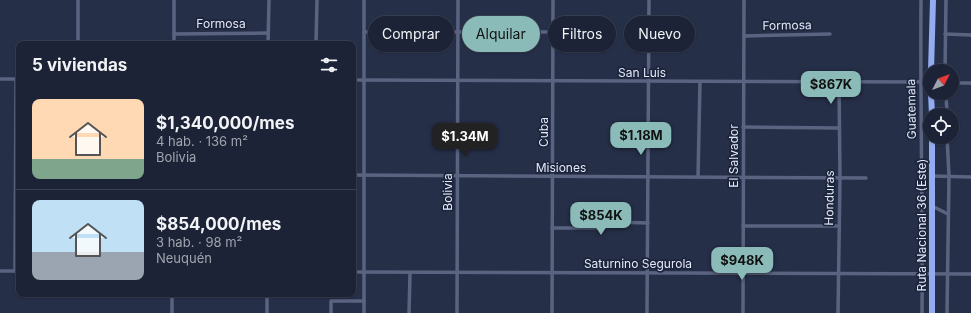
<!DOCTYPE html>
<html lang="es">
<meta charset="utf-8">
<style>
body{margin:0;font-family:Inter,sans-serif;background:#252b3e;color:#f1f3f6;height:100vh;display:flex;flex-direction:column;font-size:15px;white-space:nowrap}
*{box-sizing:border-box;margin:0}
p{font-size:13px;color:#a0a4ad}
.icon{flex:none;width:22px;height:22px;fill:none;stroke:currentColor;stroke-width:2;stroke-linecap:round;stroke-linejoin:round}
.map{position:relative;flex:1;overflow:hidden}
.sheet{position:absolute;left:16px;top:41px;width:340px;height:256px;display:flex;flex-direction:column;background:#1c2336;border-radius:8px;box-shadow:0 1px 3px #0004,0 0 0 1px #3a4051}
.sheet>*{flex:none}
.top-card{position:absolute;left:368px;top:16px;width:380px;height:36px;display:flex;gap:8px}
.needle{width:26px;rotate:48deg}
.tools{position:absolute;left:923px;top:64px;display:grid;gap:8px}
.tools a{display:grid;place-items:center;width:36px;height:36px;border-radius:50%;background:#1c2336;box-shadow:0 1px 3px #0004,0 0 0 1px #3a4051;font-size:20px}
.price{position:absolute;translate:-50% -34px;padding:0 9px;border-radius:8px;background:#8bbbb9;color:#111;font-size:13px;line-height:26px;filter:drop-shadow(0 1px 2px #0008)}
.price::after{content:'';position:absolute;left:50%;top:24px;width:12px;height:9px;margin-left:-6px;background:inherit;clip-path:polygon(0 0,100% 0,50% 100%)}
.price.active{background:#222;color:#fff}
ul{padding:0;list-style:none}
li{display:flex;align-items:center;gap:12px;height:100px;padding:0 16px}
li+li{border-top:1px solid #3a4051}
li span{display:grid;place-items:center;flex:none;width:112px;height:80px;border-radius:8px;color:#555}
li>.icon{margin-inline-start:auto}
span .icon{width:48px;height:48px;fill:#fffc;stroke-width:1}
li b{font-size:17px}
h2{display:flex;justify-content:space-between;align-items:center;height:48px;padding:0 16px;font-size:17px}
.tag{padding:0 14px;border-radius:18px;background:#1c2336;box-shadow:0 1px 3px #0004,0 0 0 1px #3a4051;font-size:14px;line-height:36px}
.tag.active{background:#8bbbb9;color:#111}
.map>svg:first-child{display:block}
</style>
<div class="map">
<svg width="971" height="313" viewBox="0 0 971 313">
<rect width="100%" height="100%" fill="#262f48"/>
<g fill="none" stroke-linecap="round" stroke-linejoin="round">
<g stroke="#5a6480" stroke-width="3.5">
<path d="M921 0C920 104 923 209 922 313"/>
<polyline points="364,32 553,32"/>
<polyline points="174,34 268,33"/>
<polyline points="945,34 971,35"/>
<polyline points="744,36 830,34"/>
<polyline points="78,44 78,0"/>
<polyline points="174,44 174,0"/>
<polyline points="268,44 269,0"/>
<polyline points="316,44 317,0"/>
<polyline points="945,71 946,0"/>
<polyline points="0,79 19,79"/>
<polyline points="353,80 930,82"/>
<polyline points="952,83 971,83"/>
<polyline points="946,93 947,115"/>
<polyline points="743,127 839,128"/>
<polyline points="353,175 866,178"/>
<polyline points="932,176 971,177"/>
<polyline points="698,177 700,82"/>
<polyline points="932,206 948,214"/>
<polyline points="743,226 839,226"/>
<polyline points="552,228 599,228 611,222 648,223"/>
<polyline points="0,271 19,271"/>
<polyline points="15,271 16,79"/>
<polyline points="353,272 971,274"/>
<polyline points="172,313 172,294"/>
<polyline points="267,313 267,294"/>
<polyline points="331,313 331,301 364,301"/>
<polyline points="364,313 364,0"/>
<polyline points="409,313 410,273"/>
<polyline points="457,313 458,0"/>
<polyline points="552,313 553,0"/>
<polyline points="647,313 649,0"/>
<polyline points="743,313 744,0"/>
<polyline points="838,313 840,178 839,82"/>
<polyline points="947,313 949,176 947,137"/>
</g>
<g stroke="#93abef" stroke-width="6">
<polyline points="931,71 933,0"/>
<polyline points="931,93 932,115"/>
<polyline points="932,137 932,313"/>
</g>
</g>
<g text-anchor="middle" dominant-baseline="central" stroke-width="3.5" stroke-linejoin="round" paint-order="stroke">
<g font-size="12" fill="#e2e9f9" stroke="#1d253d">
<text x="221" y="23">Formosa</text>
<text transform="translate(787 25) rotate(-1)">Formosa</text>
<text x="642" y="72">San Luis</text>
<text transform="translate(911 109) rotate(-91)">Guatemala</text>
<text transform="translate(543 132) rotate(-90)">Cuba</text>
<text transform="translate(733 156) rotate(-90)">El Salvador</text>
<text x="561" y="167">Misiones</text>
<text transform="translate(447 192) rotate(-90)">Bolivia</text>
<text transform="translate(829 198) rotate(-89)">Honduras</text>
<text transform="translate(921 225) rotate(-90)">Ruta Nacional 36 (Este)</text>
<text x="638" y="263">Saturnino Segurola</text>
</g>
</g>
</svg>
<div class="tools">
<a><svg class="needle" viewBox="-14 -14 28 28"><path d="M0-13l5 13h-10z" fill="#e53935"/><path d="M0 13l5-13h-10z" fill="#a0a4ad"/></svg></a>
<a><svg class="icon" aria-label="locate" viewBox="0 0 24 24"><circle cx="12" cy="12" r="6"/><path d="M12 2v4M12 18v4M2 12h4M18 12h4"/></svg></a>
</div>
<b class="price" style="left:831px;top:105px">$867K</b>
<b class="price" style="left:641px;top:156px">$1.18M</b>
<b class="price active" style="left:465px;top:157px">$1.34M</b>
<b class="price" style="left:601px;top:236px">$854K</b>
<b class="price" style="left:742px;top:281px">$948K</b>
<div class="top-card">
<a class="tag">Comprar</a>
<a class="tag active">Alquilar</a>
<a class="tag">Filtros</a>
<a class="tag">Nuevo</a>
</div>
<section class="sheet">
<h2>5 viviendas<svg class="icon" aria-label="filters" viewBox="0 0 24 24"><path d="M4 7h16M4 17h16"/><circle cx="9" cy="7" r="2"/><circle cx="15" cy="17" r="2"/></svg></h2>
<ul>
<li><span style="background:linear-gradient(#ffd9b3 75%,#7fa58c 0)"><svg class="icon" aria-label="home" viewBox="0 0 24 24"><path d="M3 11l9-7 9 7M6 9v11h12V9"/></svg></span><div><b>$1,340,000/mes</b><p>4 hab. · 136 m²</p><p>Bolivia</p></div></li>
<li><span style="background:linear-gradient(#bfe0f5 65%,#9aa5b1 0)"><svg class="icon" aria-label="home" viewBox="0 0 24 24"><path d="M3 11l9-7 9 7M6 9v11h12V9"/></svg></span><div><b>$854,000/mes</b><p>3 hab. · 98 m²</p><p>Neuquén</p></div></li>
</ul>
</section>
</div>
